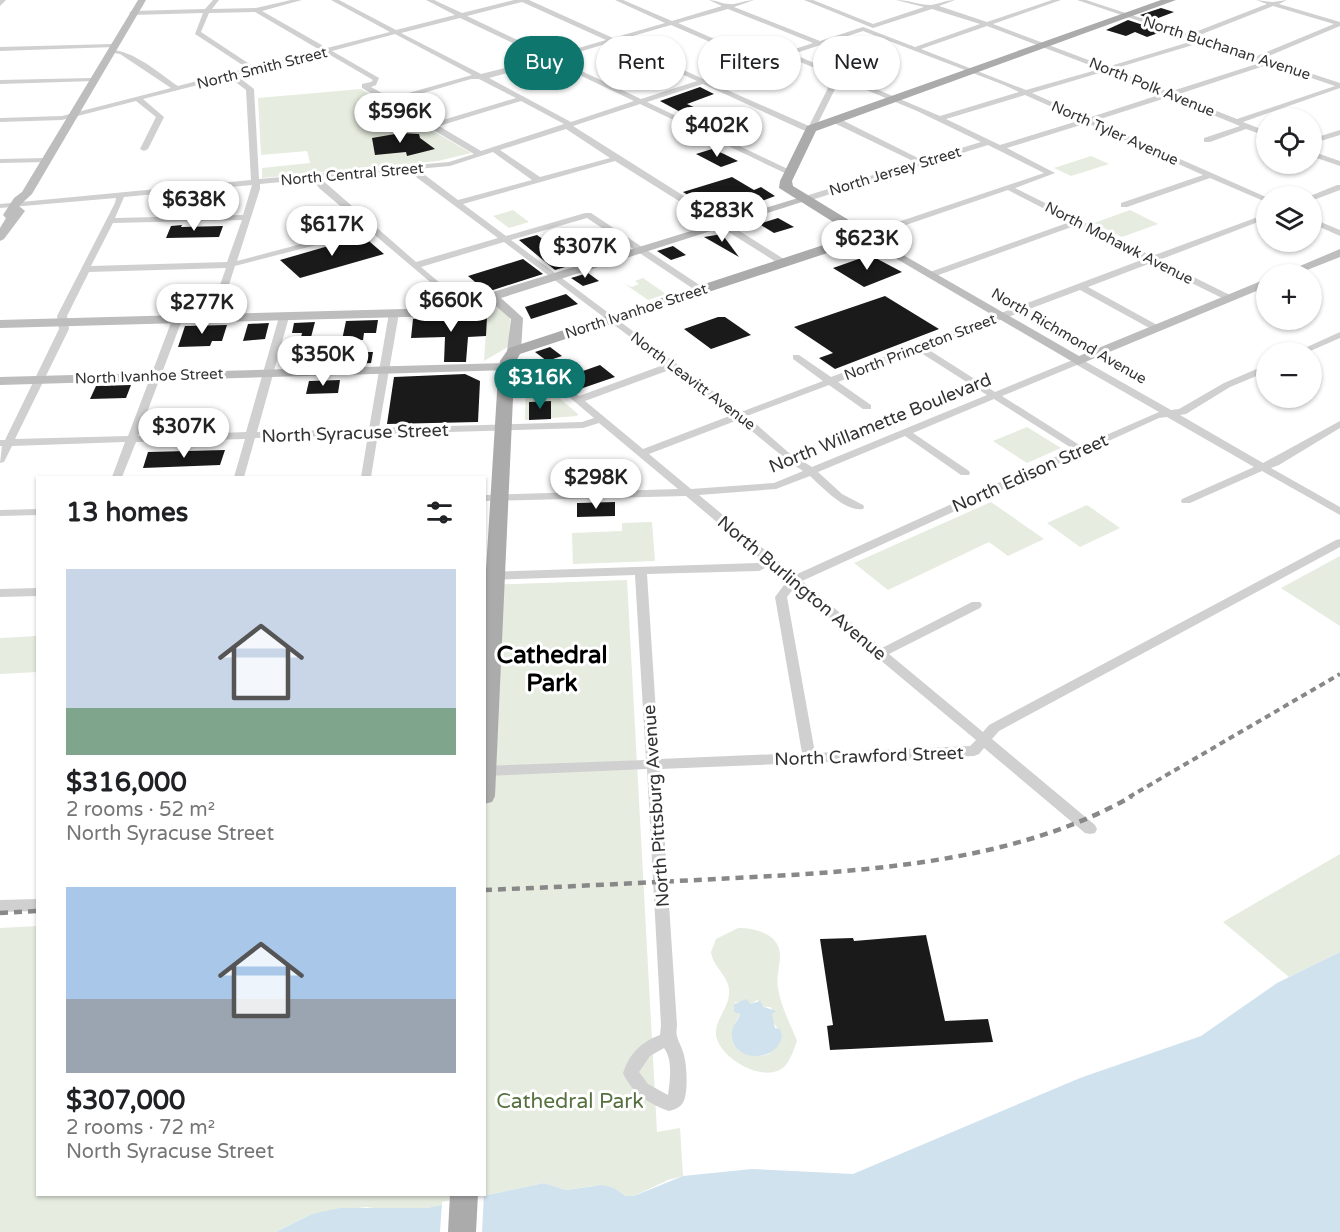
<!DOCTYPE html>
<meta charset="utf-8">
<style>
body{margin:0;font-family:"Varela Round",sans-serif;background:#f2f2f2;color:#202124;height:100vh;display:flex;flex-direction:column;font-size:22px;white-space:nowrap}
*{box-sizing:border-box;margin:0}
p{font-size:20px;color:#757577}
.icon{flex:none;width:33px;height:33px;fill:none;stroke:currentColor;stroke-width:2;stroke-linecap:round;stroke-linejoin:round}
.map{position:relative;flex:1;overflow:hidden}
.drawer{position:absolute;left:36px;top:476px;width:450px;height:720px;display:flex;flex-direction:column;background:#fff;border-radius:0px;box-shadow:0 2px 4px #0004}
.drawer>*{flex:none}
.hud{position:absolute;left:504px;top:36px;width:570px;height:54px;display:flex;gap:12px}
.fabs{position:absolute;left:1256px;top:108px;display:grid;gap:12px}
.fabs a{display:grid;place-items:center;width:66px;height:66px;border-radius:50%;background:#fff;box-shadow:0 2px 4px #0004;font-size:30px}
.price{position:absolute;translate:-50% -51px;padding:0 14px;border-radius:21px;background:#fff;color:#222;font-size:20px;line-height:39px;filter:drop-shadow(0 2px 3px #0008)}
.price::after{content:'';position:absolute;left:50%;top:36px;width:18px;height:14px;margin-left:-9px;background:inherit;clip-path:polygon(0 0,100% 0,50% 100%)}
.price.current{background:#0f766e;color:#fff}
ul{padding:0;list-style:none}
li{display:grid;align-content:center;gap:12px;height:318px;padding:0 30px}
li span{display:grid;place-items:center;height:186px;border-radius:0px;color:#555}
li>.icon{margin-inline-start:auto}
span .icon{width:108px;height:108px;fill:#fffc;stroke-width:1}
li b{font-size:26px}
h2{display:flex;justify-content:space-between;align-items:center;height:72px;padding:0 30px;font-size:26px}
.pill{padding:0 21px;border-radius:27px;background:#fff;box-shadow:0 2px 4px #0004;font-size:21px;line-height:54px}
.pill.current{background:#0f766e;color:#fff}
.map>svg:first-child{display:block}
</style>
<div class="map">
<svg width="1340" height="1232" viewBox="0 0 1340 1232">
<rect width="100%" height="100%" fill="#fff"/>
<g fill="#e6ecdf" fill-rule="evenodd">
<polygon points="361,89 471,153 438,161 262,178 262,168 310,163 307,151 261,155 258,98"/>
<polygon points="1091,156 1109,164 1071,176 1054,168"/>
<polygon points="513,210 529,222 509,228 493,216"/>
<polygon points="1130,210 1158,224 1122,237 1094,223"/>
<polygon points="643,278 666,294 648,300 625,284 632,287 639,284 635,281"/>
<polygon points="486,303 493,304 510,317 509,345 506,348 484,361 487,317 455,318 450,315"/>
<polygon points="526,370 578,414 577,416 525,420"/>
<polygon points="1027,427 1061,448 1027,463 993,441"/>
<polygon points="991,502 1044,539 1008,556 989,542 888,590 854,563"/>
<polygon points="1087,505 1120,528 1080,547 1047,523"/>
<polygon points="652,522 655,561 573,564 572,533 622,531 622,523"/>
<polygon points="1340,556 1340,626 1281,588"/>
<polygon points="627,580 657,1132 680,1128 683,1176 668,1180 634,1196 626,1196 614,1188 593,1186 566,1190 544,1183 427,1208 390,1210 366,1207 312,1214 276,1232 0,1232 0,928 37,926 38,1194 484,1194 485,585"/>
<polygon points="37,636 37,672 0,674 0,638"/>
<polygon points="1340,854 1340,952 1289,977 1223,922"/>
<path d="M738 928C755 928 780 934 780 955 780 966 776 977 778 988 781 1007 790 1023 797 1041 794 1049 791 1059 785 1066 767 1084 727 1062 718 1042 710 1023 728 1012 729 994 731 977 713 968 711 952L716 939ZM757 1000 765 1007H771L773 1022 778 1029 769 1054C757 1058 747 1056 737 1048L735 1023 740 1014 734 1011 735 1002 751 1004Z"/>
</g>
<g fill="#cfe2ee">
<polygon points="1340,952 1340,1232 276,1232 312,1214 340,1208 427,1208 544,1183 566,1190 602,1185 614,1188 626,1196 634,1196 683,1176 752,1169 853,1174 1080,1078 1201,1036 1277,983"/>
<path d="M747 999 750 1004 760 1001 764 1007 776 1011 772 1014 775 1028 780 1029 782 1036C777 1063 733 1063 732 1035 731 1027 738 1021 740 1014L734 1012V1004Z"/>
</g>
<polygon fill="#fff" points="484,1194 482,1232 440,1232 442,1202"/>
<g fill="#1a1a1a">
<polygon points="1161,8 1174,12 1153,20 1140,15"/>
<polygon points="1128,20 1149,27 1161,32 1147,37 1135,32 1126,36 1106,30"/>
<polygon points="700,87 714,94 687,104 698,109 684,114 660,101"/>
<polygon points="401,133 419,134 420,138 435,149 407,156 406,152 375,155 372,138"/>
<polygon points="712,149 724,154 738,161 721,167 696,154"/>
<polygon points="732,177 754,190 761,187 775,196 744,208 747,210 724,217 683,192"/>
<polygon points="778,218 794,227 774,233 759,224"/>
<polygon points="182,225 181,227 223,226 219,237 166,238 171,226"/>
<polygon points="605,234 625,249 555,270 519,240 537,235 548,243 563,238 572,244"/>
<polygon points="722,234 739,257 704,237"/>
<polygon points="363,236 384,254 300,278 280,260"/>
<polygon points="673,246 686,255 671,260 657,251"/>
<polygon points="870,255 902,272 864,287 833,268"/>
<polygon points="523,259 543,274 487,292 468,276"/>
<polygon points="588,273 599,281 583,286 571,278"/>
<polygon points="413,289 422,296 436,306 410,307"/>
<polygon points="566,294 578,304 531,319 525,307"/>
<polygon points="186,296 183,303 192,303 189,313 169,313 175,297"/>
<polygon points="885,296 939,329 835,369 819,358 833,353 794,327"/>
<polygon points="449,316 487,317 486,336 468,337 466,362 444,362 445,337 411,338 413,319"/>
<polygon points="718,317 725,317 751,335 711,349 684,329"/>
<polygon points="378,320 376,333 364,333 363,340 342,340 346,321"/>
<polygon points="315,322 310,341 300,342 302,333 292,333 294,323"/>
<polygon points="269,323 265,339 243,341 248,324"/>
<polygon points="227,325 222,341 212,341 210,346 178,347 185,326"/>
<polygon points="550,347 562,356 547,361 535,352"/>
<polygon points="355,352 373,352 371,363 353,364"/>
<polygon points="600,365 615,377 580,389 566,377"/>
<polygon points="465,374 480,381 478,422 387,424 394,377"/>
<polygon points="340,380 338,393 306,394 309,381"/>
<polygon points="131,385 126,398 90,399 96,386"/>
<polygon points="551,401 551,419 529,420 529,402"/>
<polygon points="225,450 220,465 143,468 148,452"/>
<polygon points="615,502 615,516 577,517 577,503"/>
<polygon points="926,935 945,1021 988,1019 993,1042 830,1050 827,1026 833,1025 820,939 853,938 854,941"/>
</g>
<g fill="none" stroke-linecap="round" stroke-linejoin="round">
<g fill="#d0d0d0" fill-rule="evenodd">
<polygon points="0,0 6,0 0,6"/>
<path d="M213 0H219L212 9 256 8 291 0H302L262 11 327 48 390 32 331 0H339L396 30 455 15 426 0H434L462 13 514 0H529L613 38 665 23 615 0H623L672 21 722 6 709 0C716 0 722 4 729 4 736 5 746 0 754 0L734 7 820 41 863 27 915 47 980 24 932 9 873 28 804 0H813L873 24 924 7 896 0C908 0 919 5 931 5 939 4 946 0 955 0L939 6 987 22 1052 0H1061L993 24 1107 67 1196 40 1077 0H1086L1190 34 1267 4 1256 0 1273 2 1287 0 1279 4 1340 22V26L1264 58 1340 83V88L1243 122 1266 131V136L1246 129 1210 142H1204V138L1240 126 1169 97 1094 121 1266 197V202L1210 178 1127 207H1121V203L1203 175 1087 123 1007 148 1055 173 1015 188 1152 256 1266 214V219L1159 260 1232 296V300H1226L1151 263 1088 287 1159 326V330H1153L1080 290 926 348 995 392 1075 359H1081L1171 410 1179 409 1224 383 1266 365V372L1230 387 1186 414 1180 415 1263 463 1340 421V428L1279 465 1271 468 1340 507V515L1262 471 1190 503H1182L1181 501 1182 499 1254 467 1167 417 1159 418 802 581 882 648 972 602H980L982 605 980 608 889 654 983 732 989 725 1336 540 1340 539V547L999 731 992 739 1095 825 1097 829 1095 833 1090 834 1085 833 984 748 979 754 974 756 660 769 677 1025C675 1039 679 1039 683 1052 687 1062 689 1096 682 1104 679 1108 673 1110 669 1111 649 1104 632 1093 623 1073 629 1054 641 1042 660 1035L661 1025 647 769 484 776V766L646 760 635 575 484 580V572L757 563 763 561 686 496 484 501V495L678 489 599 423 583 428 378 434 371 477H361L368 435 255 438 244 477H234L245 439 136 442 122 477H112L125 442 12 446 4 462 0 463 2 446H0V440H5L59 329 57 316 115 203 116 198 0 208V204L251 180 246 90 229 77 143 99 164 117 148 149 144 151 140 149 156 117 136 101 62 120 0 122V118L62 116 171 88 120 54 108 52V50C131 48 159 73 178 86L247 68 195 34 203 13 132 15 129 13 132 11 205 9ZM522 2 606 40 551 56 467 16ZM1273 6 1334 24 1257 56 1197 36ZM728 9 813 43 762 60 678 23ZM255 12 320 50 254 67 201 32 209 13ZM460 18 544 58 481 74 401 33ZM671 25 756 62 703 79 619 40ZM987 26 1100 69 1026 90 921 49ZM863 31 1004 85 1019 92 940 116 793 54ZM395 34 472 75 391 98 371 87 376 85 379 78 332 51ZM612 42 697 81 641 99 556 59ZM1203 42 1263 62 1169 92 1113 69ZM325 52 373 80 371 82 362 84V88L474 154 449 162 259 179 254 89 236 75ZM786 56 834 76 809 126 709 82ZM550 61 634 101 571 122 489 78ZM1270 64 1335 86 1237 119 1176 95ZM1106 71 1162 94 1088 118 1032 93ZM471 79H479L516 98 433 123 396 101ZM840 79 917 111 981 142 922 160 840 119H834V123L915 162 799 198V202H805L988 145 1044 173 862 234V238H868L1008 190 1070 222 927 273V277H933L1077 225 1144 259 831 377 799 355H793V359L823 381 741 412 511 240 587 218 698 292H704V288L591 213H585L506 236 463 204 615 161 781 265H787V261L573 126 640 104 789 175 793 173 792 171 647 102 703 84 803 130 811 131 815 129ZM1025 95 1081 120 1000 145 946 119ZM521 101 564 124 481 151 439 126ZM566 129 610 158 540 177 500 150ZM493 152 532 180 458 200 417 169 450 166ZM408 170V171L498 238 416 262 320 178ZM313 179 319 188 365 227 237 261 260 189V184ZM252 185 243 215 115 218 124 197ZM242 220 227 262 91 266 113 223ZM370 231 462 309 465 308V304L421 267 504 242 666 364 579 396C553 374 539 359 503 365V369L533 371 543 375 594 418 582 422 379 428 399 313 394 310 389 313 369 429 257 432 289 317 284 314 279 317 246 432 138 436 182 320 177 317 172 320 128 436 15 439 69 329 67 316 89 272 226 268 208 319 213 322 218 319 235 266ZM918 351 987 395 812 467 788 452 747 416 829 385 863 409H871V405L838 382ZM1077 365 1159 412 1081 446 1002 396ZM672 369 732 415 643 449 585 401ZM994 399 1073 449 795 575 699 495 776 489 810 476C822 487 845 512 863 509L864 507 863 505 842 494 818 472 905 436 961 475H969L970 473 969 471 913 433ZM738 420C760 437 780 456 803 471L774 483 691 489 649 454ZM769 566 787 581 775 597 802 753 659 759 647 574 759 571ZM794 588 976 740 970 746 815 753 787 597ZM664 1048C673 1060 670 1080 668 1095L648 1084 639 1072 650 1056Z"/>
<polygon points="112,44 114,45 114,47 0,51 0,47"/>
<polygon points="92,78 94,79 94,81 0,84 0,80"/>
<polygon points="1340,130 1340,135 1311,144 1311,139"/>
<polygon points="1311,151 1340,161 1340,166 1311,156"/>
<polygon points="46,158 49,158 49,162 0,163 0,159"/>
<polygon points="1337,185 1340,185 1340,190 1311,201 1310,196"/>
<polygon points="1311,218 1340,230 1340,236 1311,223"/>
<polygon points="1340,332 1340,338 1308,352 1296,352"/>
<polygon points="38,509 38,515 0,516 0,510"/>
<polygon points="38,588 38,596 0,597 0,589"/>
<polygon points="38,899 38,911 0,912 0,900"/>
</g>
<g fill="#bdbdbd" fill-rule="evenodd">
<polygon points="138,0 146,0 32,194 19,206 25,211 4,239 0,241 0,228 6,218 3,215 14,198 22,192"/>
<polygon points="798,198 808,200 501,298 523,318 521,351 514,355 507,351 511,319 490,301 442,316 0,328 0,320 441,308"/>
<polygon points="865,233 1079,356 1266,279 1266,287 1078,365 861,238 859,236"/>
<polygon points="1340,249 1340,257 1297,274 1281,274"/>
<polygon points="506,363 513,367 511,370 0,385 0,377"/>
</g>
<g fill="#ababab" fill-rule="evenodd">
<polygon points="1161,0 1176,0 816,131 792,181 793,186 870,233 870,239 520,354 516,361 514,376 495,796 492,802 484,804 484,602 498,376 500,361 509,348 854,235 779,188 780,181 807,126"/>
<polygon points="450,1194 478,1194 476,1232 448,1232"/>
</g>
<polyline stroke="#888" stroke-width="4" stroke-dasharray="6 4.5" stroke-linecap="butt" points="1129,797 1340,674"/>
<g stroke="#888" stroke-width="4.5" stroke-dasharray="8 6" stroke-linecap="butt">
<path d="M484 890C561 887 639 883 716 879 851 872 1011 866 1132 796"/>
<polyline points="0,913 38,911"/>
</g>
</g>
<g text-anchor="middle" dominant-baseline="central" stroke-width="6" stroke-linejoin="round" paint-order="stroke">
<g font-size="15" fill="#333" stroke="#fff">
<text transform="translate(1227 48) rotate(18)">North Buchanan Avenue</text>
<text transform="translate(262 68) rotate(-14)">North Smith Street</text>
<text transform="translate(1152 87) rotate(22)">North Polk Avenue</text>
<text transform="translate(1115 133) rotate(24)">North Tyler Avenue</text>
<text transform="translate(895 171) rotate(-17)">North Jersey Street</text>
<text transform="translate(352 174) rotate(-5)">North Central Street</text>
<text transform="translate(1119 243) rotate(27)">North Mohawk Avenue</text>
<text transform="translate(636 311) rotate(-18)">North Ivanhoe Street</text>
<text transform="translate(1069 336) rotate(30)">North Richmond Avenue</text>
<text transform="translate(920 347) rotate(-21)">North Princeton Street</text>
<text transform="translate(149 376) rotate(-2)">North Ivanhoe Street</text>
<text transform="translate(693 381) rotate(37)">North Leavitt Avenue</text>
</g>
<g font-size="18" fill="#333" stroke="#fff">
<text transform="translate(880 423) rotate(-22)">North Willamette Boulevard</text>
<text transform="translate(355 433) rotate(-2)">North Syracuse Street</text>
<text transform="translate(1030 473) rotate(-24)">North Edison Street</text>
<text transform="translate(802 588) rotate(40)">North Burlington Avenue</text>
<text transform="translate(869 756) rotate(-2)">North Crawford Street</text>
<text transform="translate(656 806) rotate(-94)">North Pittsburg Avenue</text>
</g>
<g font-size="21" fill="#56703f" stroke="#fff">
<text x="570" y="1101">Cathedral Park</text>
</g>
<g font-size="24" font-weight="bold" fill="#000" stroke="#fff">
<text x="552" y="655">Cathedral<tspan x="552" dy="28">Park</tspan></text>
</g>
</g>
</svg>
<div class="fabs">
<a><svg class="icon" aria-label="locate" viewBox="0 0 24 24"><circle cx="12" cy="12" r="6"/><path d="M12 2v4M12 18v4M2 12h4M18 12h4"/></svg></a>
<a><svg class="icon" aria-label="layers" viewBox="0 0 24 24"><path d="M12 4l9 5-9 5-9-5zM3 14l9 5 9-5"/></svg></a>
<a>+</a>
<a>−</a>
</div>
<b class="price" style="left:400px;top:144px">$596K</b>
<b class="price" style="left:717px;top:158px">$402K</b>
<b class="price" style="left:194px;top:232px">$638K</b>
<b class="price" style="left:722px;top:243px">$283K</b>
<b class="price" style="left:332px;top:257px">$617K</b>
<b class="price" style="left:867px;top:271px">$623K</b>
<b class="price" style="left:585px;top:279px">$307K</b>
<b class="price" style="left:451px;top:333px">$660K</b>
<b class="price" style="left:202px;top:335px">$277K</b>
<b class="price" style="left:323px;top:387px">$350K</b>
<b class="price current" style="left:540px;top:410px">$316K</b>
<b class="price" style="left:184px;top:459px">$307K</b>
<b class="price" style="left:596px;top:510px">$298K</b>
<div class="hud">
<a class="pill current">Buy</a>
<a class="pill">Rent</a>
<a class="pill">Filters</a>
<a class="pill">New</a>
</div>
<section class="drawer">
<h2>13 homes<svg class="icon" aria-label="filters" viewBox="0 0 24 24"><path d="M4 7h16M4 17h16"/><circle cx="9" cy="7" r="2"/><circle cx="15" cy="17" r="2"/></svg></h2>
<ul>
<li><span style="background:linear-gradient(#c9d6e8 75%,#7fa58c 0)"><svg class="icon" aria-label="home" viewBox="0 0 24 24"><path d="M3 11l9-7 9 7M6 9v11h12V9"/></svg></span><div><b>$316,000</b><p>2 rooms · 52 m²</p><p>North Syracuse Street</p></div></li>
<li><span style="background:linear-gradient(#a9c7e8 60%,#9aa5b1 0)"><svg class="icon" aria-label="home" viewBox="0 0 24 24"><path d="M3 11l9-7 9 7M6 9v11h12V9"/></svg></span><div><b>$307,000</b><p>2 rooms · 72 m²</p><p>North Syracuse Street</p></div></li>
</ul>
</section>
</div>
